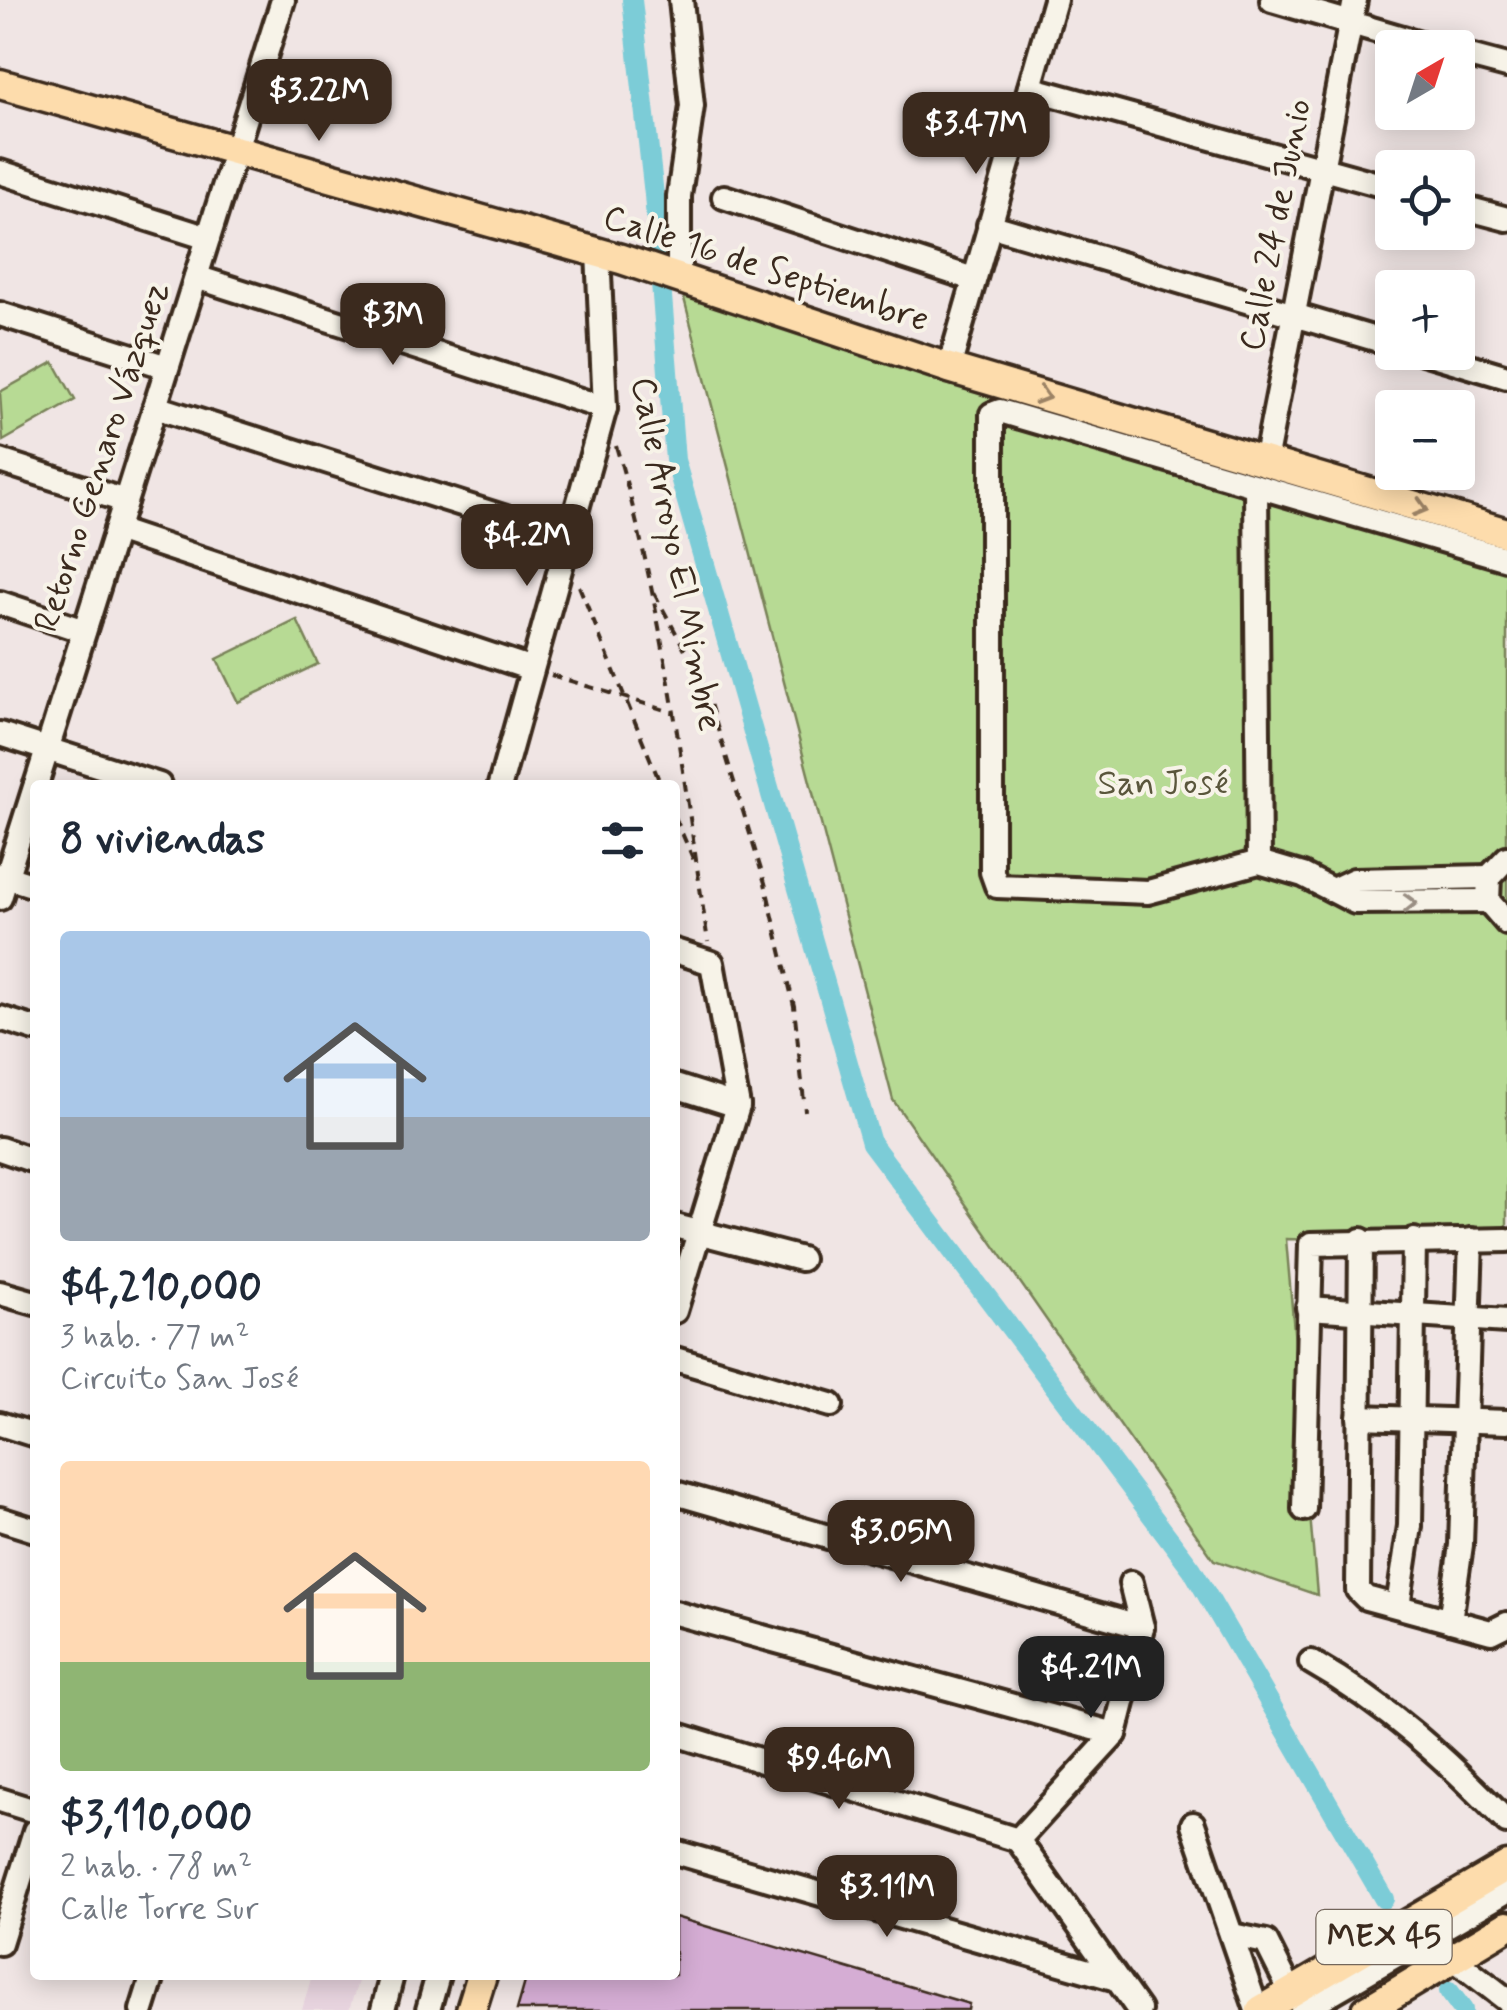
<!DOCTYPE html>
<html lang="es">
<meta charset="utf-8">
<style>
body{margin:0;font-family:Mynerve,sans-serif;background:#f6f6f7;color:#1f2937;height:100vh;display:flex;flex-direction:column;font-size:38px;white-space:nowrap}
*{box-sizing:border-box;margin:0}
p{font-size:32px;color:#747a83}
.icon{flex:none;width:55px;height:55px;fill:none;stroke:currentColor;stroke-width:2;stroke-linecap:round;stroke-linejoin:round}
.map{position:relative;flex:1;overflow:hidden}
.panel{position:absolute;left:30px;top:780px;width:650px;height:1200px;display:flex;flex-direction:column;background:#fff;border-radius:10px;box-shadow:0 5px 25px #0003}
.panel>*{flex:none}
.needle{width:65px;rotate:39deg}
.controls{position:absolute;left:1375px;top:30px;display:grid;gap:20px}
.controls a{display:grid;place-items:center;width:100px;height:100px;border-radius:10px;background:#fff;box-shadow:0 5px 25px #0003;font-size:50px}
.price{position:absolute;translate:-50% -85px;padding:0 22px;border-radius:20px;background:#3b2a1e;color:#fff;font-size:32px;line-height:65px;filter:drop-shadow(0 2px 5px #0008)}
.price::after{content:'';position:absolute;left:50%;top:60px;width:30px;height:22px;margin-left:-15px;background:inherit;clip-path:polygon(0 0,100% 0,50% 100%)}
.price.active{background:#222;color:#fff}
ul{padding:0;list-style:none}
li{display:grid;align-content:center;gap:20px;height:530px;padding:0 30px}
li span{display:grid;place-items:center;height:310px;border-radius:10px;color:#555}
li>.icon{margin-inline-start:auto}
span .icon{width:180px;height:180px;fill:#fffc;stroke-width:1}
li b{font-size:42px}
h2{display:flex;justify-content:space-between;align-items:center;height:120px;padding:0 30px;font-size:42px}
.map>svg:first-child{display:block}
</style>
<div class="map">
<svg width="1507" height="2010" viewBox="0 0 1507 2010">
<rect width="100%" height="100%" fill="#f0e5e4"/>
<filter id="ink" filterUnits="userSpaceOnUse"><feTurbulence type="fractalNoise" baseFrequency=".01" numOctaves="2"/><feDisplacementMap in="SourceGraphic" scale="20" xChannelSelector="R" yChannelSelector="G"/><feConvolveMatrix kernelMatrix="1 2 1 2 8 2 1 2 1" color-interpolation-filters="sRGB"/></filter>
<g filter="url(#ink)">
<polygon fill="#e8d4df" points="312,1975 360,1975 349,2010 302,2010"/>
<g fill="#b7da94" stroke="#798259" stroke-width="2.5">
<polygon points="679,279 1507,530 1507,1245 1286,1239 1317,1595 1214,1560 893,1100"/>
<polygon points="54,362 75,400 3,441 0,392"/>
<polygon points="297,620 318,664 238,702 217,659"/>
</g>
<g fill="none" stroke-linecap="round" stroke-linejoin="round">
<g stroke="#7cccd7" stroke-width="20">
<polyline points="632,0 654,195 675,460 871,1143 1192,1569 1384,1899"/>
<polyline points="1449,1991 1463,2010"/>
</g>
</g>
<polygon fill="#d5add4" stroke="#3b2a1e" stroke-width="2.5" points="675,1917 969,2004 968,2010 517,2010 527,1975 675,1975"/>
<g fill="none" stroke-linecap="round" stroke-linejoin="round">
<g stroke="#3b2a1e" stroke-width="30">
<g id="minor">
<polyline points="1272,0 1437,48"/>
<polyline points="1458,53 1507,66"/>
<polyline points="1030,88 1392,188"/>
<polyline points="0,172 208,238"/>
<polyline points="724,197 973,279"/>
<polyline points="1458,206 1507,219"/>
<polyline points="989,225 1392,344"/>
<polyline points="196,277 605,408"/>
<polyline points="679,279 679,196 692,106 681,0"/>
<polyline points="0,314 167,367"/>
<polyline points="1423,352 1507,377"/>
<polyline points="949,368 1055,0"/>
<polyline points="155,407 569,538"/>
<polyline points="0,461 125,501"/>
<polyline points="1265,462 1355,0"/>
<polyline points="1256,486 1259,862"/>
<polyline points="116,530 532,669"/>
<polyline points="0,603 84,631"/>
<polyline points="0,734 159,785"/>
<polyline points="36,785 283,0"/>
<polyline points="500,785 605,408 598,252"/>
<polyline points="1507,858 1489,877 1488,901 1507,923"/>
<polyline points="0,875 35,886"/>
<polyline points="1335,889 1354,880 1489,877"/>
<polyline points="0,898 35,787"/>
<polyline points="1488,901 1355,902 1303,875 1259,862 1148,892 997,886 992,872 992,414 1000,411 1507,559"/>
<polyline points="675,951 712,963 738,1106 675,1311"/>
<polyline points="0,1018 35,1029"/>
<polyline points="675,1086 738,1106"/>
<polyline points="0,1149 35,1161"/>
<polyline points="675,1226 801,1259"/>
<polyline points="1361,1240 1358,1590 1366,1598 1491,1632 1507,1624"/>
<polyline points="0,1293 35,1303"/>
<polyline points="1308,1308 1507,1321"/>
<polyline points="675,1359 831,1405"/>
<polyline points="1359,1417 1507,1422"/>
<polyline points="0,1424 35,1435"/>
<polyline points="675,1493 1142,1627"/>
<polyline points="1304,1509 1311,1244 1507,1240"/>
<polyline points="0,1519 35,1530"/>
<polyline points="1398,1606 1410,1526 1414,1240"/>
<polyline points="675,1613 1115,1734"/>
<polyline points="1450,1621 1461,1545 1471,1240"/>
<path d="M1311 1662C1387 1705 1447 1760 1507 1822"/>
<polyline points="675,1734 1018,1840"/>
<polyline points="0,1800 35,1811"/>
<polyline points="1193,1824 1257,2010"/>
<polyline points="1018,1840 1115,1734 1142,1627 1131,1583"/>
<polyline points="1018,1840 1139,2010"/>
<polyline points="675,1852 1113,1978"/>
<polyline points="1232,1935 1266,1942 1291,1992"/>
<polyline points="0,1943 35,1831"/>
<polyline points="1454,1959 1507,2000"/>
<polyline points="142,2010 153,1975"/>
<polyline points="383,2010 392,1975"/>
<polyline points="428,2010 438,1975"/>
<polyline points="1302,2010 1507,1891"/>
</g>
</g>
<g stroke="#3b2a1e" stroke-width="35">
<g id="major">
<polyline points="0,84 621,259 949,368 1507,533"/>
<polyline points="471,2010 482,1975"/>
<polyline points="1261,2010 1507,1866"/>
<polyline points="1367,2010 1507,1926"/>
</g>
</g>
<g stroke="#3b2a1e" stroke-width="4" stroke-dasharray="10 8" stroke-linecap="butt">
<path d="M616 446C664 608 683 776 708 942"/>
<polyline points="579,586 661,785"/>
<polyline points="654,593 704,684 765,883 794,1006 805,1111"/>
<polyline points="551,675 675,713"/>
<polyline points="675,817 695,863"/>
</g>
<use href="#minor" stroke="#f7f3e8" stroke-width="22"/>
<use href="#major" stroke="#fddcac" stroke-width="28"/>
</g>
<defs><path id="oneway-chevron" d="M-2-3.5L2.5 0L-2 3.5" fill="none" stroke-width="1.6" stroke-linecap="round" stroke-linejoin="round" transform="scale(2.5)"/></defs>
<g stroke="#9c8365">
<use href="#oneway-chevron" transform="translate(1043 396) rotate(17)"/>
<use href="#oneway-chevron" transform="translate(1421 508) rotate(16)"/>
</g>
<use stroke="#998e83" href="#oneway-chevron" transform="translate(1410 903) rotate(-1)"/>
</g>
<g text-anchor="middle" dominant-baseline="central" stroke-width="8" stroke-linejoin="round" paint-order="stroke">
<rect fill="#f7f3e8" stroke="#73665b" stroke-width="2.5" x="1316.5" y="1910" width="135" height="54" rx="8"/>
<g font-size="32" font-weight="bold" fill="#3b2a1e">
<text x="1384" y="1937">MEX 45</text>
</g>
<g font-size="35" fill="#3b2a1e" stroke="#f7f3e8">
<text transform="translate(1276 225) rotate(-79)">Calle 24 de Junio</text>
<text transform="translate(766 269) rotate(18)">Calle 16 de Septiembre</text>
<text transform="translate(102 457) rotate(-72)">Retorno Genaro Vázquez</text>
<text transform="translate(676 554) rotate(79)">Calle Arroyo El Mimbre</text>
</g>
<g font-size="35" fill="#5a563c" stroke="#f7f3e8">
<text x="1163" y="784">San José</text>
</g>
</g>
</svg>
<div class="controls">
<a><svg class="needle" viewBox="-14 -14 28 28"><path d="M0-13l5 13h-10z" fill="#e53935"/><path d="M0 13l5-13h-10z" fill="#747a83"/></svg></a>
<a><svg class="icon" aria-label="locate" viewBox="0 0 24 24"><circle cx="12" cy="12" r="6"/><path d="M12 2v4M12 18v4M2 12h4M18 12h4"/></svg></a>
<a>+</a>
<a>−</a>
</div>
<b class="price" style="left:319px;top:144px">$3.22M</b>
<b class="price" style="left:976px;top:177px">$3.47M</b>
<b class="price" style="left:393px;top:368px">$3M</b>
<b class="price" style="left:527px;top:589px">$4.2M</b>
<b class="price" style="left:901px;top:1585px">$3.05M</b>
<b class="price active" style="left:1091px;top:1721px">$4.21M</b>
<b class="price" style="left:839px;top:1812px">$9.46M</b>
<b class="price" style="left:887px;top:1940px">$3.11M</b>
<section class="panel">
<h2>8 viviendas<svg class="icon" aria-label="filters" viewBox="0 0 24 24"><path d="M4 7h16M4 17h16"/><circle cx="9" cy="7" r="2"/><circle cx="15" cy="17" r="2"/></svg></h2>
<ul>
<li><span style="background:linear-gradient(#a9c7e8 60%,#9aa5b1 0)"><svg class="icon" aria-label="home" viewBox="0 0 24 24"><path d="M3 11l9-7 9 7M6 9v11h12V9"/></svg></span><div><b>$4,210,000</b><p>3 hab. · 77 m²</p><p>Circuito San José</p></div></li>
<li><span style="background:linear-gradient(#ffd9b3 65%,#8fb573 0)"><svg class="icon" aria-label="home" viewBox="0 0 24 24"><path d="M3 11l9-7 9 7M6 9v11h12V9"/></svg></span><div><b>$3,110,000</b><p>2 hab. · 78 m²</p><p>Calle Torre Sur</p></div></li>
</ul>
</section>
</div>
